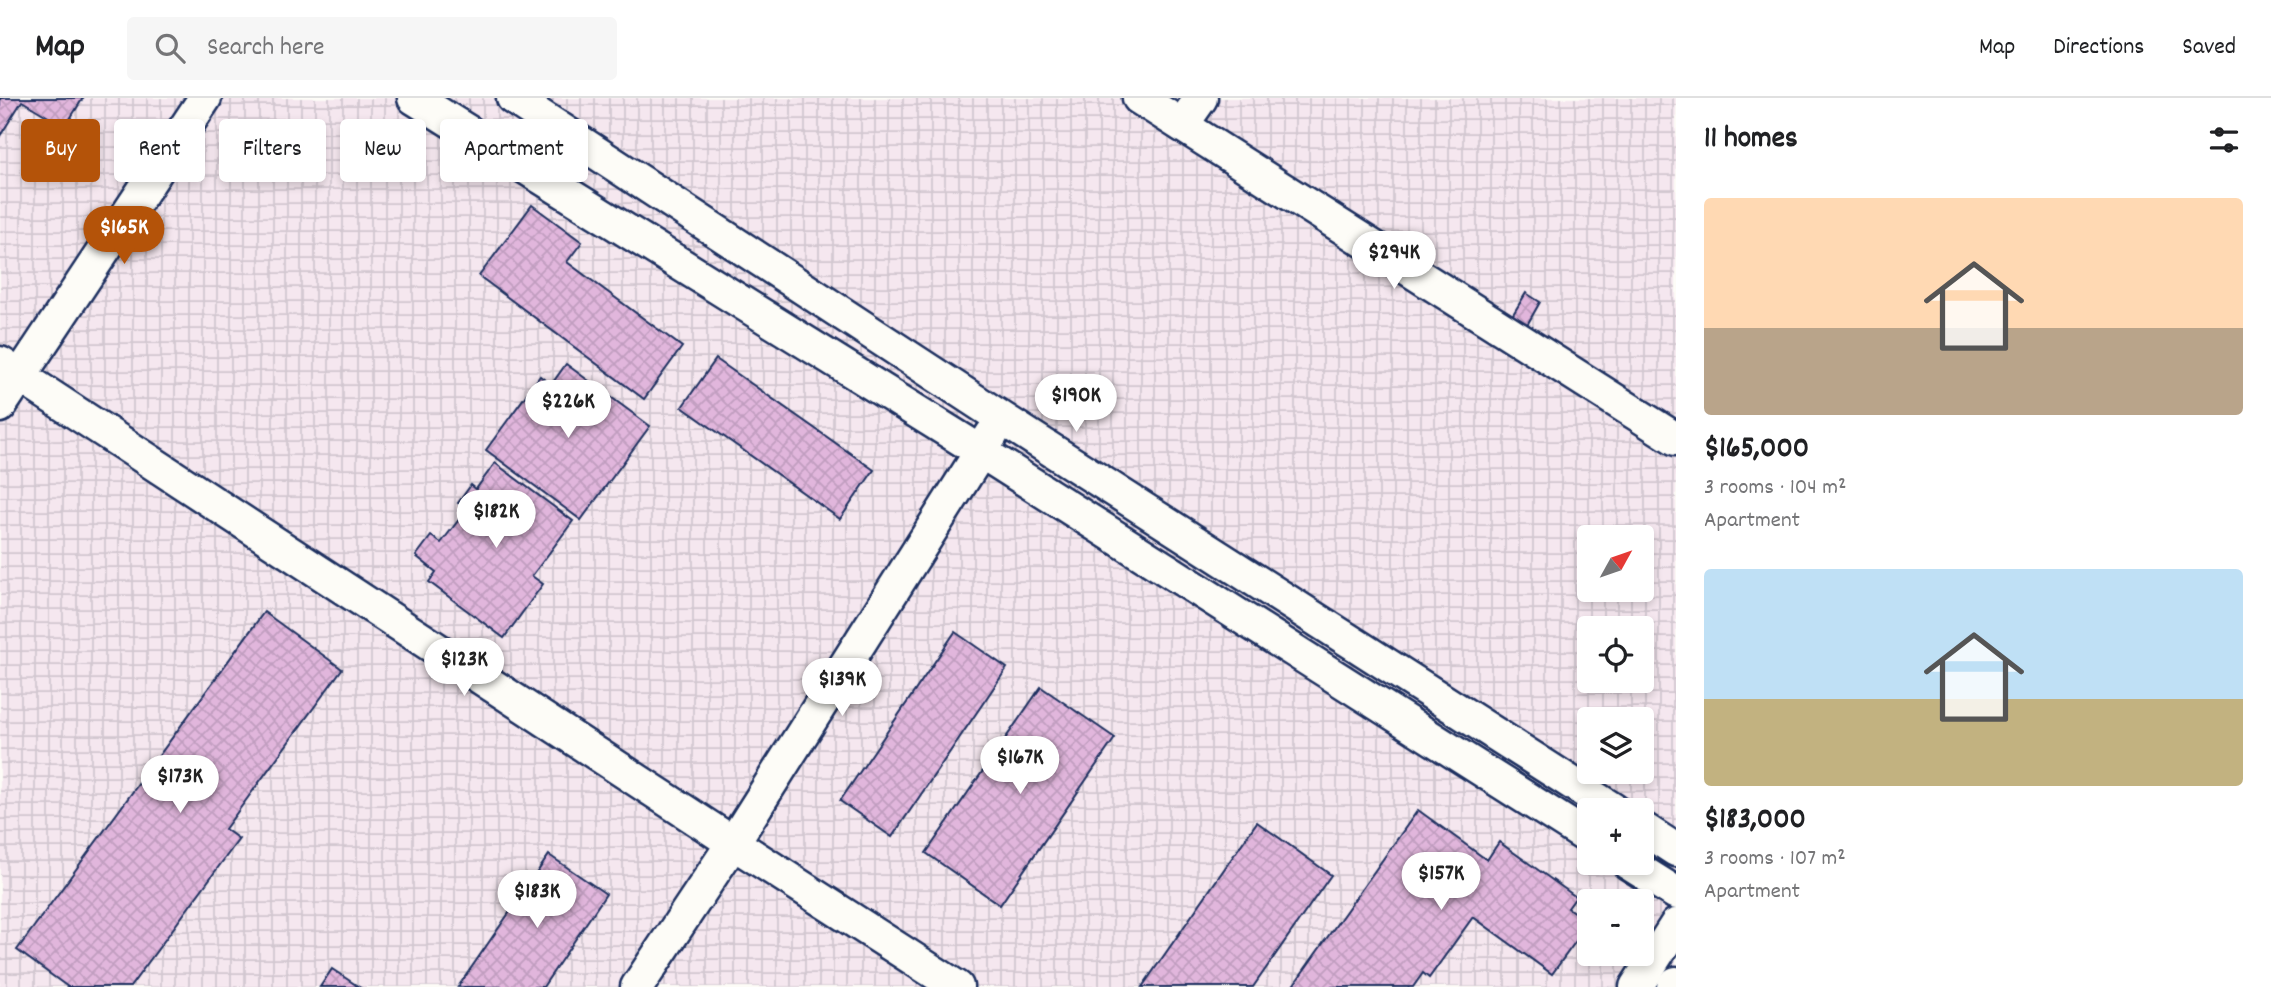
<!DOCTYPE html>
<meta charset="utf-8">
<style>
body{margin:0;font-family:Dekko,sans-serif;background:#f6f6f6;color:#202124;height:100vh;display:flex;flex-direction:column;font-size:26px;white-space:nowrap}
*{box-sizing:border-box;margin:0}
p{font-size:23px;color:#757577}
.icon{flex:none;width:38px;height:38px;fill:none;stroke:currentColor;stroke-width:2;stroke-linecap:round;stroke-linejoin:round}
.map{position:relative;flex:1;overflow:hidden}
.drawer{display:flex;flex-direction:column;background:#fff;width:595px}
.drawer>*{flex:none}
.top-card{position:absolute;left:21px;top:21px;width:665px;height:63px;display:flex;gap:14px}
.needle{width:46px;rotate:50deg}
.buttons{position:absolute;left:1577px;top:427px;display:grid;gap:14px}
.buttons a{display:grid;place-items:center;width:77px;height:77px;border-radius:7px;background:#fff;box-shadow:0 4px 10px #0003;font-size:35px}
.price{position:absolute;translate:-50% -60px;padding:0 16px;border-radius:24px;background:#fff;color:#222;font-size:23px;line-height:46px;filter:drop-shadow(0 2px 4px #0008)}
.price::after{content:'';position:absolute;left:50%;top:42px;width:21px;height:16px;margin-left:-10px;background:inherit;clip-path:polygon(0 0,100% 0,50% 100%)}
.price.active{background:#b45309;color:#fff}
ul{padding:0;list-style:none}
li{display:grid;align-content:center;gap:14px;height:371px;padding:0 28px}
li span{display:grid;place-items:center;height:217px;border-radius:7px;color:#555}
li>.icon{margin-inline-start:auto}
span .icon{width:126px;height:126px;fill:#fffc;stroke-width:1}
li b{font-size:30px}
h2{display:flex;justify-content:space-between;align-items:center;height:84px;padding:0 28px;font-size:30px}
.chip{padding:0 24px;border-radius:7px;background:#fff;box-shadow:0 4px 10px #0003;font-size:24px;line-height:63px}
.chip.active{background:#b45309;color:#fff}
header{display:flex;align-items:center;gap:42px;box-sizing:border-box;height:98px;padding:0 35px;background:#fff;border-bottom:2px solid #e0e0e0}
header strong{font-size:33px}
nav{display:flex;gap:38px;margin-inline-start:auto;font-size:24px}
.search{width:490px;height:63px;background:#f6f6f6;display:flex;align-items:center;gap:18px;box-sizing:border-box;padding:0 24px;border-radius:7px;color:#757577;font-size:26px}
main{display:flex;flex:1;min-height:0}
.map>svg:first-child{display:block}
</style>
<header>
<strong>Map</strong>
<div class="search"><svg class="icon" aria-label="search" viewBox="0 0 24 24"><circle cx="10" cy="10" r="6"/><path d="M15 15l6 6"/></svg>Search here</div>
<nav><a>Map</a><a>Directions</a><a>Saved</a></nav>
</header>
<main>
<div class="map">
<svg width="1676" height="889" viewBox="0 0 1676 889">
<defs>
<pattern id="industrial-grid" width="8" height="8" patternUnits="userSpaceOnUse" patternTransform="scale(1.75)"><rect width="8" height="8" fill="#f5e7ef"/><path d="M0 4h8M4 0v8" fill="none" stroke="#d1c6cf"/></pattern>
<pattern id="building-cross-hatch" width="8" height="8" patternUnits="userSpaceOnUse" patternTransform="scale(1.75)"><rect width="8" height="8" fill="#e1b6dc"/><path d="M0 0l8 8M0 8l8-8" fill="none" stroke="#c09dbf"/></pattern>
</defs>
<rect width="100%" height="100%" fill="#fdfcf7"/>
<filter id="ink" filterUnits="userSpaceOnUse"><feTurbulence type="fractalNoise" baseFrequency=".0143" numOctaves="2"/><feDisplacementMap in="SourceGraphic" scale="14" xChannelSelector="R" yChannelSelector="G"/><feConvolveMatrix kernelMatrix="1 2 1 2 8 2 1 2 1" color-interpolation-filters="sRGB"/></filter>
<g filter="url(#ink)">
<path fill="url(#industrial-grid)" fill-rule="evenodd" d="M0 0H1676V889H0ZM1589 439H1642V492H1589ZM1589 530H1642V583H1589ZM1589 621H1642V674H1589ZM1589 712H1642V765H1589ZM1589 803H1642V856H1589Z"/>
<g fill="url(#building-cross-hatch)" stroke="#1b2f5e" stroke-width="2">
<polygon points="0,0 83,0 65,29 22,3 0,38"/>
<polygon points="532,107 582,144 567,164 682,249 644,301 479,178"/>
<polygon points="1526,195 1540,204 1527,227 1512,218"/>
<polygon points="716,261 874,372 840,421 682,309"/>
<polygon points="566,266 650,328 581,422 486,352 540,278 551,287"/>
<polygon points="495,365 573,423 532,478 543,486 504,540 429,484 436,474 416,458 431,438 441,445 467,411 458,405 471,387 476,391"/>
<polygon points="264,514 342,571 225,731 239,741 130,889 68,889 17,852"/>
<polygon points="955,534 1007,570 892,739 840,703"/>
<polygon points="1041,589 1115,640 1000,807 926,755"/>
<polygon points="1418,712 1487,762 1499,744 1576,799 1568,810 1589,825 1552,876 1473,819 1429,880 1423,875 1413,889 1292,889"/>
<polygon points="1257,724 1331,777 1253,889 1142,889"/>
<polygon points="549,757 606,796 543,889 458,889"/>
<polygon points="332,871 359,889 320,889"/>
</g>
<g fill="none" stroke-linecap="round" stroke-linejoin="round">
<g stroke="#1b2f5e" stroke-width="37">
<g id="minor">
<polyline points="414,0 980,353 1589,740"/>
<polyline points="513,0 1003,321 1614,712"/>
<polyline points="1139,0 1676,341"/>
<polyline points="1182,27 1201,0"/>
<polyline points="0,265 733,745 957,889"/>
<polyline points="0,308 205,0"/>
<polyline points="1642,730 1676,752"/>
<polyline points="1628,765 1676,795"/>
<polyline points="637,889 733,745 992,336"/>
<polyline points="1636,889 1676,827"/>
<polyline points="1673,889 1676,885"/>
</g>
</g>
<use href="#minor" stroke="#fdfcf7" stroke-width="32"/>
</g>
</g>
</svg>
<div class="buttons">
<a><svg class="needle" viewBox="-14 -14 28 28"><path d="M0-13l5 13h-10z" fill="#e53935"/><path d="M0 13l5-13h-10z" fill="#757577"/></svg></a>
<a><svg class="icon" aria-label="locate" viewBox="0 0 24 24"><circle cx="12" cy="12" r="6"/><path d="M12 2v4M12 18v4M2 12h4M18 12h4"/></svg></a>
<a><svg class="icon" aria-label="layers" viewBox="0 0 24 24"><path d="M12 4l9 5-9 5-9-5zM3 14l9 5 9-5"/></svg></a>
<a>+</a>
<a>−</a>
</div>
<b class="price active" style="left:124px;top:168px">$165K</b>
<b class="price" style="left:1394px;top:193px">$294K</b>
<b class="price" style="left:1076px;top:336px">$190K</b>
<b class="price" style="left:568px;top:342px">$226K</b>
<b class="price" style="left:496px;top:452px">$182K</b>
<b class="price" style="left:464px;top:600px">$123K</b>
<b class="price" style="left:842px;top:620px">$139K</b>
<b class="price" style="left:1020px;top:698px">$167K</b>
<b class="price" style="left:180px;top:717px">$173K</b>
<b class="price" style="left:1441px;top:814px">$157K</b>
<b class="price" style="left:537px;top:832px">$183K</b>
<div class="top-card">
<a class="chip active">Buy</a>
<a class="chip">Rent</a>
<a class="chip">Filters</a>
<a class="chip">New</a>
<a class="chip">Apartment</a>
</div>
</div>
<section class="drawer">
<h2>11 homes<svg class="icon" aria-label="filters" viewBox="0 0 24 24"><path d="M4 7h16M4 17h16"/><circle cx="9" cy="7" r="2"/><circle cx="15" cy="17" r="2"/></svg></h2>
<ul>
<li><span style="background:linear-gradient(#ffd9b3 60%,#b9a48a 0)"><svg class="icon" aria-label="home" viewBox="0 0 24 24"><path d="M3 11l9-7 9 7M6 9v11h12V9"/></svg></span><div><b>$165,000</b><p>3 rooms · 104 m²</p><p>Apartment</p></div></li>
<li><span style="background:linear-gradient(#bfe0f5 60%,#c2b280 0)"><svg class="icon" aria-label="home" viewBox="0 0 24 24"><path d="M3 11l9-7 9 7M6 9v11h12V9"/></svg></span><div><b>$183,000</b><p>3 rooms · 107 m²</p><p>Apartment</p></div></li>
</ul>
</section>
</main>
